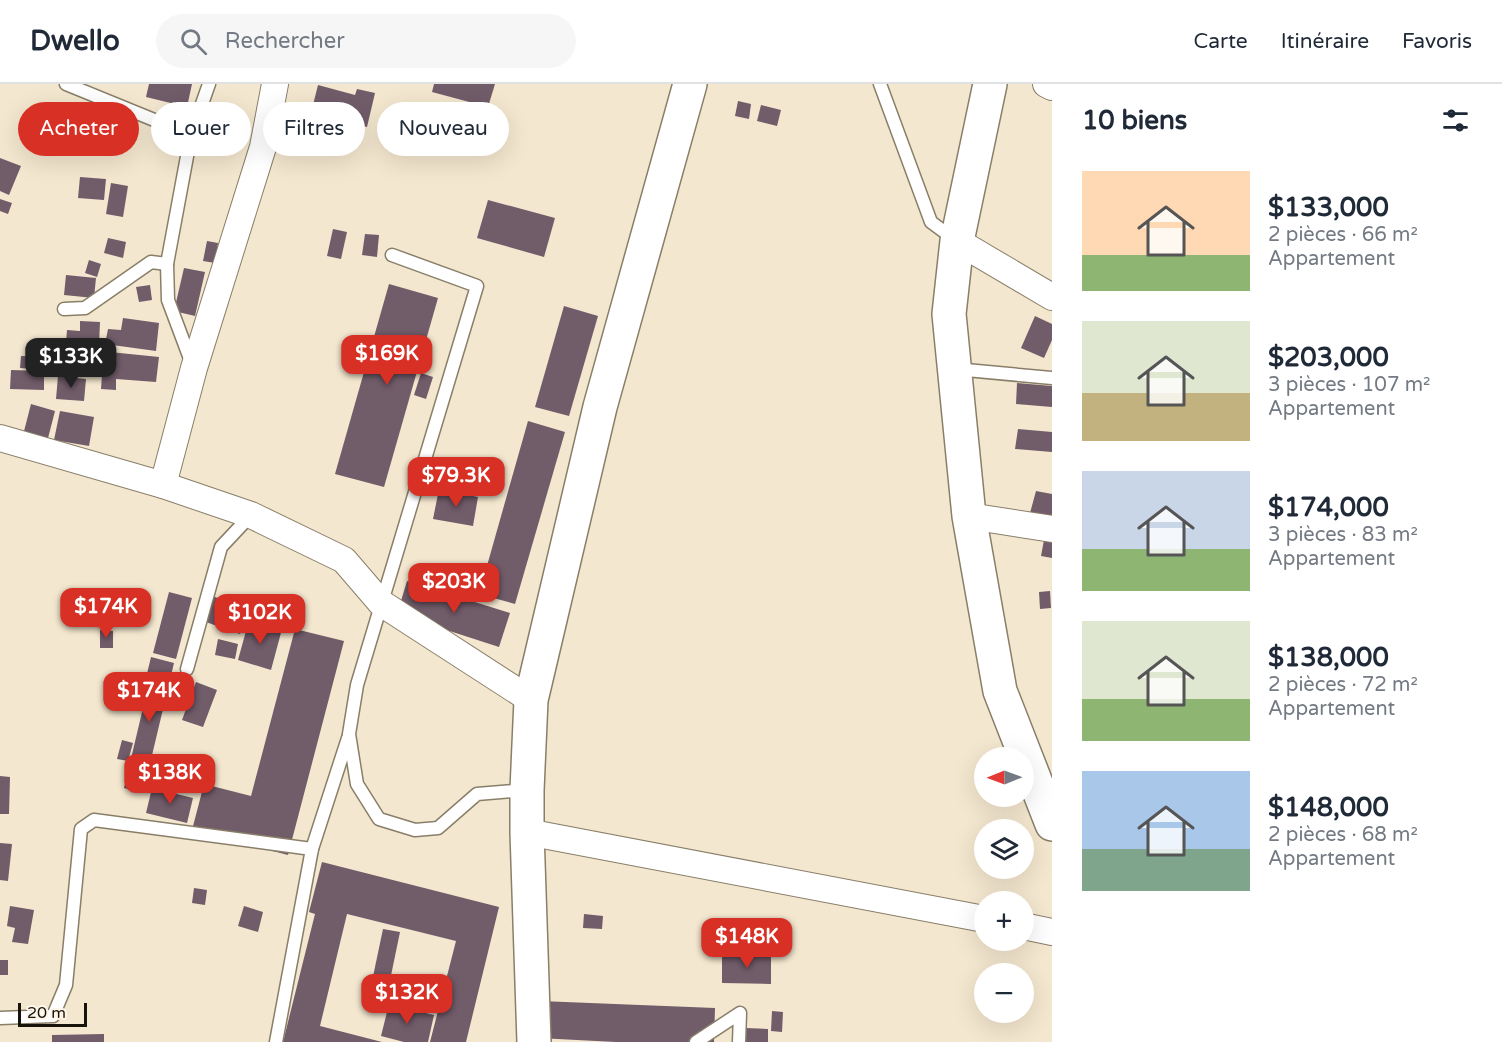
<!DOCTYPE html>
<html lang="fr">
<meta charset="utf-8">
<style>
body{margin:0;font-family:"Varela Round",sans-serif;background:#f6f6f7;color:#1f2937;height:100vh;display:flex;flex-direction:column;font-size:22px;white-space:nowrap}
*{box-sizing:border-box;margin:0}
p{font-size:20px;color:#747a83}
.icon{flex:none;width:33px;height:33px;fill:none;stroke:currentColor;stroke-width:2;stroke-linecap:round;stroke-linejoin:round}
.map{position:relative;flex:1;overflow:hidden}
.side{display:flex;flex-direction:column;background:#fff;width:450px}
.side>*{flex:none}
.top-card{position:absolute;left:18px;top:18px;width:570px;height:54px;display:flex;gap:12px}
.needle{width:39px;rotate:269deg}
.fabs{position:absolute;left:974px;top:663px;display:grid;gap:12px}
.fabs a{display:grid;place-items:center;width:60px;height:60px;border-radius:50%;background:#fff;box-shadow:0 6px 24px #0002;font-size:30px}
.scale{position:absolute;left:18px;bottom:15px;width:69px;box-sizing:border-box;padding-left:6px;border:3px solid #17120a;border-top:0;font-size:16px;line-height:21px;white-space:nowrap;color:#17120a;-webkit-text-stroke:4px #fdf5e7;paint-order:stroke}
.price{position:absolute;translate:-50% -51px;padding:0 14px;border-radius:12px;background:#d93025;color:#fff;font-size:20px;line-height:39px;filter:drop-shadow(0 2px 3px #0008)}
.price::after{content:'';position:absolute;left:50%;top:36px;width:18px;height:14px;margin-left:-9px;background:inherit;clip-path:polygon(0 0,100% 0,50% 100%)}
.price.selected{background:#222;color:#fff}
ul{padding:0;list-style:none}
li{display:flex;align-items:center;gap:18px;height:150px;padding:0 30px}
li span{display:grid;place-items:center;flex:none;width:168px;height:120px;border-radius:0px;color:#555}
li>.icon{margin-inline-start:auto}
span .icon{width:72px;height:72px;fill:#fffc;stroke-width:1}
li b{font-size:26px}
h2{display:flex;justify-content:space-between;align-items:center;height:72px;padding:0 30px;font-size:26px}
.pill{padding:0 21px;border-radius:27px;background:#fff;box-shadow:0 6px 24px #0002;font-size:21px;line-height:54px}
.pill.selected{background:#d93025;color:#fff}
header{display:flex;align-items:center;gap:36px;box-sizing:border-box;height:84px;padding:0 30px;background:#fff;border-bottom:2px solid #e0e1e3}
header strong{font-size:28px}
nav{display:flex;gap:33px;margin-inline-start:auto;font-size:21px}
.search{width:420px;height:54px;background:#f6f6f7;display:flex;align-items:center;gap:15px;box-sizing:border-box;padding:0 21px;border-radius:33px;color:#747a83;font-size:22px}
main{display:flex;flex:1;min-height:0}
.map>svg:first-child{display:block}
</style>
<header>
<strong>Dwello</strong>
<div class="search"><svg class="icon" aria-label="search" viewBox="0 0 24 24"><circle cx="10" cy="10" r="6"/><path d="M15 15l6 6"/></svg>Rechercher</div>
<nav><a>Carte</a><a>Itinéraire</a><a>Favoris</a></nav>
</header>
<main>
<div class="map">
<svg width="1052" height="958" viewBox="0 0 1052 958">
<rect width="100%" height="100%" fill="#f4e7cf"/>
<g fill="#715c6a">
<polygon points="149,0 192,0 187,23 146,13"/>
<polygon points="434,0 495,0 488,23 432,8"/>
<polygon points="318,1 355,11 357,5 375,9 367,43 311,29"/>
<polygon points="738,17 751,20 749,35 735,32"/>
<polygon points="761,21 781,26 777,42 757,37"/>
<polygon points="66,33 89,34 88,57 65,57"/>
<polygon points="0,74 21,82 9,111 0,107"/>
<polygon points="80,93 106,95 104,116 78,114"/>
<polygon points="111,99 128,102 123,133 106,130"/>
<polygon points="0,115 12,119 8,130 0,127"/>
<polygon points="488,116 555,134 544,173 477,154"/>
<polygon points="333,145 347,148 341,175 327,172"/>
<polygon points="365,150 379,151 377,173 362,171"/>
<polygon points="108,154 126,158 123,174 104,169"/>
<polygon points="207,157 218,159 215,179 203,177"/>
<polygon points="89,176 101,180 97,193 85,189"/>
<polygon points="184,184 205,188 195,232 174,227"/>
<polygon points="66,191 96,194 94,214 64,211"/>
<polygon points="389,200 438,214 384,403 335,390"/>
<polygon points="150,201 152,216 139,218 136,203"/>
<polygon points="564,222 598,232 569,332 535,323"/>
<polygon points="1035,232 1052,240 1052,256 1044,274 1021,264"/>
<polygon points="123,234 159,239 156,267 105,260 108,245 121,246"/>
<polygon points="80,237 100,238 99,261 66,259 67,246 80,247"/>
<polygon points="60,267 74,271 69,287 55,282"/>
<polygon points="110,268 159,273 156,298 116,295 116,306 101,305 102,291 108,291"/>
<polygon points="21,272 45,273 45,286 20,284"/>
<polygon points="11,286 44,287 44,306 10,305"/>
<polygon points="421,289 433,293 426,315 414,311"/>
<polygon points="58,292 86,295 84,317 56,315"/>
<polygon points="1017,299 1052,302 1052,323 1016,320"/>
<polygon points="31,320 55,327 46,362 22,355"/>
<polygon points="60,327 94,333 89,362 54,356"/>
<polygon points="528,337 565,348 515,520 479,510"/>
<polygon points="1018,345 1052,348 1052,368 1015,365"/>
<polygon points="439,405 478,413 473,442 433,435"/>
<polygon points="1036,407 1052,410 1052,434 1030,429"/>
<polygon points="1044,456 1052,458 1052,474 1041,472"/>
<polygon points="407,497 510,529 499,563 397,530"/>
<polygon points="1050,507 1051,524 1040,525 1039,508"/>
<polygon points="169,508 192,514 176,575 153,569"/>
<polygon points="212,512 249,525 240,550 203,537"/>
<polygon points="249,536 282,545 271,586 238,576"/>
<polygon points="295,545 344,557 288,771 192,746 204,700 251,712"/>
<polygon points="100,546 113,547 113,564 100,564"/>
<polygon points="218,555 238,560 235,575 215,571"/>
<polygon points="151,573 174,579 143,709 124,704 148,603 144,602"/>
<polygon points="196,598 217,606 203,643 182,636"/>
<polygon points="122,656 133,659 128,677 117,675"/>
<polygon points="0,692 10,693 9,730 0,730"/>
<polygon points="152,704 193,714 187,739 146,729"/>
<polygon points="0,759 12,760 8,797 0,796"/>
<polygon points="322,778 499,823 466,958 430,958 456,857 347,830 320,942 382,958 283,958 315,830 309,828"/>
<polygon points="194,804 207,806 205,821 192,819"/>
<polygon points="10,822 34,826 28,860 12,858 15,844 7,842"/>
<polygon points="244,822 263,828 258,848 238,842"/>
<polygon points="584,830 603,832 602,845 583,844"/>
<polygon points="383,845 400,848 388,906 371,902"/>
<polygon points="722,871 771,871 771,900 722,899"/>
<rect x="0" y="876" width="8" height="15"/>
<polygon points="540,917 715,924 714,958 616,958 538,954"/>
<polygon points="389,920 434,931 428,958 404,958 381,952"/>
<polygon points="772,927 783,928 782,948 771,947"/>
<polygon points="746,944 768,945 768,958 745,958"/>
<polygon points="104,950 104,958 52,958 52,951"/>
</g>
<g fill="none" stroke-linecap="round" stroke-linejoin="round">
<g stroke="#897e68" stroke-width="15">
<g id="lane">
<polyline points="66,0 191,51"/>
<polyline points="880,0 931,138 954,155"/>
<polyline points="392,171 477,202 357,601 349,650 357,700 379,735 415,746 438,744 477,710 525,706"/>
<polyline points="64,225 85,224 151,178 167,180"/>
<polyline points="192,280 168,216 167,180 191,51 209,0"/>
<polyline points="955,285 1052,294"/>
<polyline points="187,585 221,463 251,431"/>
<polyline points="0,934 53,932 66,901 81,745 94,736 312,765"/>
<polyline points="276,958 312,765 348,654"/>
<polyline points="696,958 740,929 739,958"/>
</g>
</g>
<g stroke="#897e68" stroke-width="28">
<g id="street">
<polyline points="1046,0 1052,3"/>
<polyline points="957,157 1052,213"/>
<polyline points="0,354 163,401 251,431 344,476 381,519 531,616"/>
<polyline points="163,401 194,284 263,63 275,0"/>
<polyline points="969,432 1052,445"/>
<polyline points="527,748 984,835"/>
<polyline points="1023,842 1052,848"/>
</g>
</g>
<g stroke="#897e68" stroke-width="36">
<polyline id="secondary" points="534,958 527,748 527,706 531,616 600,323 690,0"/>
</g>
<g stroke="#897e68" stroke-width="36">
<polyline id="primary" points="990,0 957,157 949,230 969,432 1000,607 1052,740"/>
</g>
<use href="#lane" stroke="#fff" stroke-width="12"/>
<use href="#street" stroke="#fff" stroke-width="26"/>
<use href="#secondary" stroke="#fff" stroke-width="33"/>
<use href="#primary" stroke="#fff" stroke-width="33"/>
</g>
</svg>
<div class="fabs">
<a><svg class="needle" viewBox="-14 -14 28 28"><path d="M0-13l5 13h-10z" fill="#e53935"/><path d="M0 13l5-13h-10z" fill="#747a83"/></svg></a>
<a><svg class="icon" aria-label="layers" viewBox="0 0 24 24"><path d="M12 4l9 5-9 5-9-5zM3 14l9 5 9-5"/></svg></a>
<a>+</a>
<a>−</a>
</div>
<div class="scale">20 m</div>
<b class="price" style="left:387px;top:302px">$169K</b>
<b class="price selected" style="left:71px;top:305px">$133K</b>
<b class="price" style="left:456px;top:424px">$79.3K</b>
<b class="price" style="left:454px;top:530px">$203K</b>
<b class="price" style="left:106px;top:555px">$174K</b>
<b class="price" style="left:260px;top:561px">$102K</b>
<b class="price" style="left:149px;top:639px">$174K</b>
<b class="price" style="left:170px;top:721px">$138K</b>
<b class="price" style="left:747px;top:885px">$148K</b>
<b class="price" style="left:407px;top:941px">$132K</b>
<div class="top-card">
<a class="pill selected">Acheter</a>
<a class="pill">Louer</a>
<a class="pill">Filtres</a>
<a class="pill">Nouveau</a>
</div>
</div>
<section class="side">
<h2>10 biens<svg class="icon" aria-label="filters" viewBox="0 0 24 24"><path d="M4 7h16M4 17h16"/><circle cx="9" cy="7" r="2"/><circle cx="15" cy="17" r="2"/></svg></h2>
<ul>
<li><span style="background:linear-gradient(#ffd9b3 70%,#8fb573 0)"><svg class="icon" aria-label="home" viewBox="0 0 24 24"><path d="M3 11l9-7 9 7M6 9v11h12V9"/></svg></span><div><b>$133,000</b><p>2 pièces · 66 m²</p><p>Appartement</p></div></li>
<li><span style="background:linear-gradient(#dfe7d0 60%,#c2b280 0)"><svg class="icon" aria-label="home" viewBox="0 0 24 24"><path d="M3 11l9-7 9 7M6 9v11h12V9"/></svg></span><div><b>$203,000</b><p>3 pièces · 107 m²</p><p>Appartement</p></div></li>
<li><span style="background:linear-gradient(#c9d6e8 65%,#8fb573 0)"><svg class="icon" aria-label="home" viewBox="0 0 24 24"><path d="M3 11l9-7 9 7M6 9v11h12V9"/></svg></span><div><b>$174,000</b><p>3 pièces · 83 m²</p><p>Appartement</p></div></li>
<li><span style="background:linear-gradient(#dfe7d0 65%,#8fb573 0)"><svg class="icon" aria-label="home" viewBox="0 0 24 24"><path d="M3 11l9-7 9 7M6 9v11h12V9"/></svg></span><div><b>$138,000</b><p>2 pièces · 72 m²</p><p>Appartement</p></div></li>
<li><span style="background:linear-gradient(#a9c7e8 65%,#7fa58c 0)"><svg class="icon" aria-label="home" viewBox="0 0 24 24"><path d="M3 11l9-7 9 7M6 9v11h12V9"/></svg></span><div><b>$148,000</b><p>2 pièces · 68 m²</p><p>Appartement</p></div></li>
</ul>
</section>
</main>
